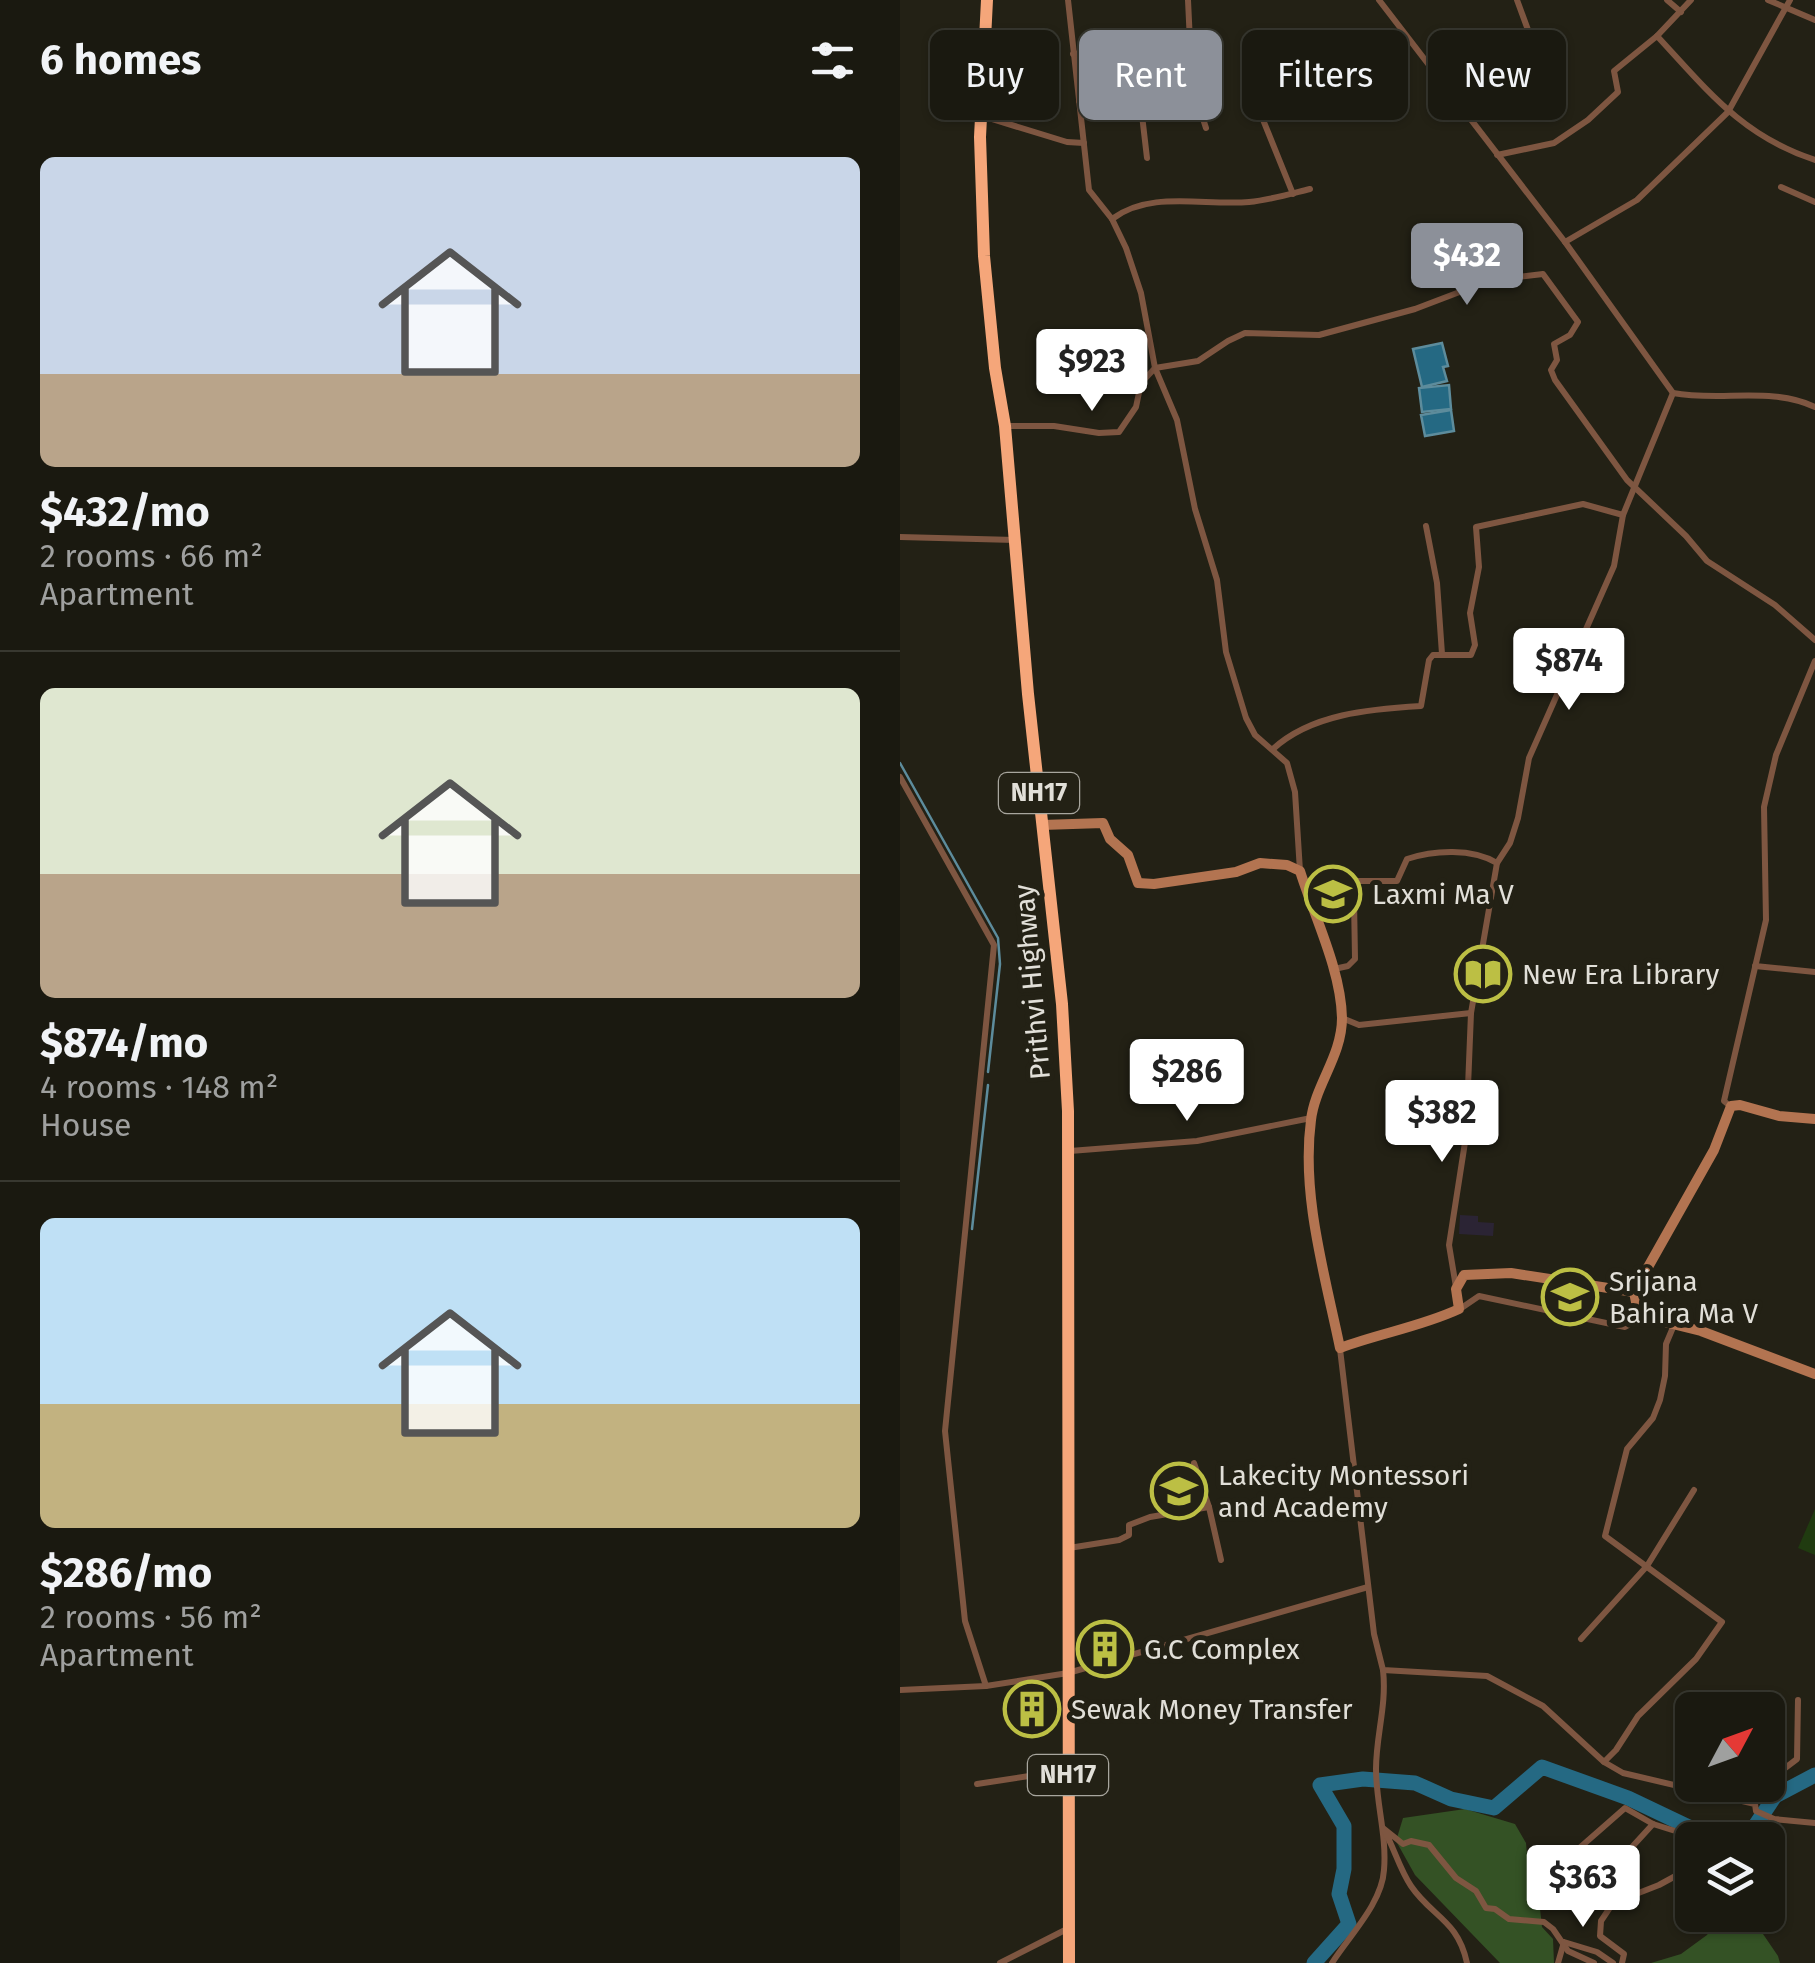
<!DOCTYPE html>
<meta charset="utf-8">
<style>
body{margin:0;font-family:"Fira Sans",sans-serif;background:#232219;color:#f1f3f6;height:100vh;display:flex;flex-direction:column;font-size:38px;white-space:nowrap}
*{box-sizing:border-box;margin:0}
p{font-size:32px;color:#9fa09f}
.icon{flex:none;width:55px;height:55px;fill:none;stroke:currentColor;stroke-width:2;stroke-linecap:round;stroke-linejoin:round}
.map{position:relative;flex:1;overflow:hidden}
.details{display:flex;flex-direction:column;background:#1a1910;width:900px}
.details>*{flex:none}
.guide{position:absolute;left:30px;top:30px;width:735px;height:90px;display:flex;gap:20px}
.needle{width:65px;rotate:49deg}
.controls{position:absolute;left:775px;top:1692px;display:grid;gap:20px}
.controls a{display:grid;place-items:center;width:110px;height:110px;border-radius:15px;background:#1a1910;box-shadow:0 2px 8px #0004,0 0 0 2px #383830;font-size:50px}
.price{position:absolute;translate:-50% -85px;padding:0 22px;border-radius:10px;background:#fff;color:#222;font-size:32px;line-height:65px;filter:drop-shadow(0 2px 5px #0008)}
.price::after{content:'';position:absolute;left:50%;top:60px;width:30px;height:22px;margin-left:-15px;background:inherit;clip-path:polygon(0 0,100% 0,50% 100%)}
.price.on{background:#8c9099;color:#fff}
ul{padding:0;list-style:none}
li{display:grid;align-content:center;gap:20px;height:530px;padding:0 40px}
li+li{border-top:2px solid #383830}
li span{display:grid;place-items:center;height:310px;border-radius:15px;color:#555}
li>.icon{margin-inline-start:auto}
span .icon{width:180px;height:180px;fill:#fffc;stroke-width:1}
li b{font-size:42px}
h2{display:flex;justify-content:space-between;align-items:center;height:120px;padding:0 40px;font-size:42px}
.pill{padding:0 35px;border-radius:15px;background:#1a1910;box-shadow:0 2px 8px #0004,0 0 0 2px #383830;font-size:35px;line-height:90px}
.pill.on{background:#8c9099;color:#fff}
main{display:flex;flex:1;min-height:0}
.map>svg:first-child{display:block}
</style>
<main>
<section class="details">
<h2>6 homes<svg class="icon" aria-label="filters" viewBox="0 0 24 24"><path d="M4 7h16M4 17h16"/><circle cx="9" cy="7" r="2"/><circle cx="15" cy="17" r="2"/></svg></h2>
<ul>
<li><span style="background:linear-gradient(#c9d6e8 70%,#b9a48a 0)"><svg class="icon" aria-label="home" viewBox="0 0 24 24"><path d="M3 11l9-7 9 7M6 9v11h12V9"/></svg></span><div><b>$432/mo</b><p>2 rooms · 66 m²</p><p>Apartment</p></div></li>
<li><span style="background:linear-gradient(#dfe7d0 60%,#b9a48a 0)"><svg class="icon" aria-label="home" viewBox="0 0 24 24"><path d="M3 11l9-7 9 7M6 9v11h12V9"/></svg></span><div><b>$874/mo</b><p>4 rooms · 148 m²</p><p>House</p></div></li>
<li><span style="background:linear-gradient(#bfe0f5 60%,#c2b280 0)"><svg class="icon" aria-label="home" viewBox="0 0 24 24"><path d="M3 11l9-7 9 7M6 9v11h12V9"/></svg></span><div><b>$286/mo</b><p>2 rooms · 56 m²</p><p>Apartment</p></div></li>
</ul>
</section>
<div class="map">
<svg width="915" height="1963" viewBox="0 0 915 1963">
<rect width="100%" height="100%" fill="#232115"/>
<polygon fill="#2b2434" points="560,1215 578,1216 578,1222 594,1223 593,1236 559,1234"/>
<polygon fill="#203b10" points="915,1509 915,1555 898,1548"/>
<g fill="#345225">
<polygon points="565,1809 615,1824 626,1843 628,1865 638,1890 642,1927 653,1939 654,1963 600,1963 515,1875 496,1841 503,1818"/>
<polygon points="820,1915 850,1915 878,1956 880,1963 751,1963 781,1954 807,1935"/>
</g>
<g fill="#256983" stroke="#5d8c9c" stroke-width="2.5">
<polygon points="542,343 548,366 543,367 547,381 522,387 513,349"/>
<polygon points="549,385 551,409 522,412 519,388"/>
<polygon points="551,410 554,431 525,436 521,415"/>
</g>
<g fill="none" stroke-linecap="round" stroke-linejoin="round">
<g stroke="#5d8c9c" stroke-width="2.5">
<polyline points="0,763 98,938 100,964 88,1072"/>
<polyline points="72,1229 88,1085"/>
</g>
<polyline stroke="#256983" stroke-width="15" points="414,1963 449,1924 439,1894 444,1869 444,1826 420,1785 463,1779 515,1783 551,1799 594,1808 642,1767 728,1798 812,1838 847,1838 875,1796 915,1775"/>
<g stroke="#7e5641" stroke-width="6">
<polyline points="168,0 189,190 212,219 226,248 241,293 255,368 277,420 295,509 317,580 326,652 346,718 355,735 387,763 395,792 400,871"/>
<path d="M479 0 665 242 773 393C820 402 871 386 915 407"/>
<polyline points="617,0 642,68"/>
<polyline points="767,0 781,12"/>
<polyline points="868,0 915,20"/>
<polyline points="757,36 791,0"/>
<polyline points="290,42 296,97 306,128"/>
<polyline points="173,54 290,42 288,0"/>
<polyline points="353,95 393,194"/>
<polyline points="240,98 247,158"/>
<polyline points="179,101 263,94"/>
<polyline points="82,116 167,142 184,143"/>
<path d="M597 155 654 143 688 120 718 92 714 71 757 36C808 91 842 136 915 160"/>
<polyline points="881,187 915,202"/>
<path d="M212 219C250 190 304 206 349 202 370 200 390 194 410 189"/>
<polyline points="579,235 591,280"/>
<polyline points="665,242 737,200 828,112 890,0"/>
<polyline points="107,426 154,426 199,433 219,432 236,407 241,383 255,368 298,361 328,341 345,333 419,335 515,309 591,280 643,274 678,322 670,335 654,344 657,360 651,370 655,380 727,480 786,536 807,561 875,605 915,640"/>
<polyline points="526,526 537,583 542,654"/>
<polyline points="0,537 115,540"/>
<path d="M373 749C411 714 470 709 521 706L529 660 533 655H571L575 645 570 613 579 567 576 527 683 504 723 515"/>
<polyline points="0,777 94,945 45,1431 65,1621 86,1686"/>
<polyline points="855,966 915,972"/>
<path d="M434 969 448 966 455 959 454 899 457 881H497L507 859C534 850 572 848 597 863"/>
<polyline points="442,1018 459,1025 571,1013"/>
<polyline points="830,1106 824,1101 866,920 864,807 876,755 915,661"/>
<polyline points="170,1151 297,1141 411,1118"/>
<polyline points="556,1287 549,1245 566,1136 571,1013 597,863 610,843 618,818 629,758 714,566 723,515 773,393"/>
<polyline points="560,1309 579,1296 725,1327 743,1317"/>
<polyline points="440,1349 474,1634 483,1670 587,1676 643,1706 704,1762 723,1773 855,1804 856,1811 874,1819 915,1823"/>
<polyline points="309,1507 321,1560"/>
<polyline points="169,1548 219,1540 229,1535 229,1525 250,1517 309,1507 294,1463"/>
<polyline points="681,1639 747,1566 794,1490"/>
<polyline points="0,1690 86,1686 168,1673 468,1587"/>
<polyline points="704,1762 716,1750 738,1716 796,1659 822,1622 705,1536 727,1449 753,1418 760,1400 765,1376 766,1344 774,1325"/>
<polyline points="868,1781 897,1759 898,1700"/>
<polyline points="77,1784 168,1770"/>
<polyline points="855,1804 858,1789 862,1785"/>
<polyline points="850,1840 873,1820"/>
<polyline points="721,1859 753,1824"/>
<polyline points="792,1867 759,1885 713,1903 676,1851 725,1808 753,1824 804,1840"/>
<polyline points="713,1903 701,1921 700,1936 724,1954 722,1963"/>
<polyline points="100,1963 169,1928"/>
<path d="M432 1963C450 1935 482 1903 484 1870 487 1836 476 1803 476 1769 476 1735 487 1705 483 1670"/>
<path d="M567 1963C558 1920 532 1917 511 1886 499 1868 494 1847 483 1828L503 1844 511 1841 529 1845 556 1878 576 1891 586 1908 595 1909 609 1919 644 1922 653 1929 668 1951 694 1963"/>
<polyline points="658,1963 664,1942 697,1952 713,1963"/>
</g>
<g stroke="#b37451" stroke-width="10">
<path d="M142 825 203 823 210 839 228 855 238 883 254 884 336 872 360 863 387 865 400 871C414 916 441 970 442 1018 442 1056 415 1085 411 1120 401 1195 425 1275 440 1348 480 1333 520 1327 559 1309L556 1289 564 1275 611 1273 734 1292 738 1312 744 1317 801 1331 915 1374"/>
<polyline points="734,1292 814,1150 831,1106 840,1105 879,1116 915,1119"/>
</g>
<polyline stroke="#f5a67a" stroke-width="12" points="87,0 80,137 84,256 95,368 105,426 128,694 162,1004 168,1111 169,1963"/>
</g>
<defs>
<g id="school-ring" transform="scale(2.875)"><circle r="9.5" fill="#232115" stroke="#bcbf44" stroke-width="1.5"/><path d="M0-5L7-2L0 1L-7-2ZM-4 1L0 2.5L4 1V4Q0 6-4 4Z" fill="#bcbf44"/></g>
<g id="library-ring" transform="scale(2.875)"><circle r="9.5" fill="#232115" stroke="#bcbf44" stroke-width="1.5"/><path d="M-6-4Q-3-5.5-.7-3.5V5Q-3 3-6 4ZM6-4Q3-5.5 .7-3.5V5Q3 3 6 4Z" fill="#bcbf44"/></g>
<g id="building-ring" transform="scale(2.875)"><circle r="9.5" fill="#232115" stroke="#bcbf44" stroke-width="1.5"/><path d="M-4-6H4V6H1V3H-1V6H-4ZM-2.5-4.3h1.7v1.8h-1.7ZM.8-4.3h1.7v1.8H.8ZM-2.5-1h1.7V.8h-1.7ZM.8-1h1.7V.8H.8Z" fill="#bcbf44"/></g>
</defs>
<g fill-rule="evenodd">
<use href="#school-ring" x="433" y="894"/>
<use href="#library-ring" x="583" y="974"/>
<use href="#school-ring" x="670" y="1297"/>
<use href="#school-ring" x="279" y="1491"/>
<use href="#building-ring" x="205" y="1649"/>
<use href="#building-ring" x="132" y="1709"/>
</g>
<g text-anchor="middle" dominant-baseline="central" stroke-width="10" stroke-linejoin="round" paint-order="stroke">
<g fill="#232115" stroke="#a8a69e" stroke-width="2.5">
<rect x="99" y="773" width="80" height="40" rx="8"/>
<rect x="128" y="1755" width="80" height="40" rx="8"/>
</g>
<g font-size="25" font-weight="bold" fill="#e1dfd8">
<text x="139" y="793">NH17</text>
<text x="168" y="1775">NH17</text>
</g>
<g font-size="28" fill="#e1dfd8" stroke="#232115" text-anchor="start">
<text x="472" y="894">Laxmi Ma V</text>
<text x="622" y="974">New Era Library</text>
<text x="709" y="1281">Srijana<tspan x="709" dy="32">Bahira Ma V</tspan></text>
<text x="318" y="1475">Lakecity Montessori<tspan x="318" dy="32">and Academy</tspan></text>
<text x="244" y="1649">G.C Complex</text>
<text x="171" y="1709">Sewak Money Transfer</text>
</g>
<g font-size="28" fill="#e1dfd8" stroke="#232115">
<text transform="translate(132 982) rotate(-95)">Prithvi Highway</text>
</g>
</g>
</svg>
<div class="controls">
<a><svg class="needle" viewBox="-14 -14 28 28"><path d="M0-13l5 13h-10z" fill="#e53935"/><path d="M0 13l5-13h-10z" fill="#9fa09f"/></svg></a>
<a><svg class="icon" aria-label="layers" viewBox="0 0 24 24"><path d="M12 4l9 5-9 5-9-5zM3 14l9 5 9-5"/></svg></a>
</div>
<b class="price on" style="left:567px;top:308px">$432</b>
<b class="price" style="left:192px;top:414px">$923</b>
<b class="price" style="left:669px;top:713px">$874</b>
<b class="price" style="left:287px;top:1124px">$286</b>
<b class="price" style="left:542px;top:1165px">$382</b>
<b class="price" style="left:683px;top:1930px">$363</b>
<div class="guide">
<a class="pill">Buy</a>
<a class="pill on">Rent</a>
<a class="pill">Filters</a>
<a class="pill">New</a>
</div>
</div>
</main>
